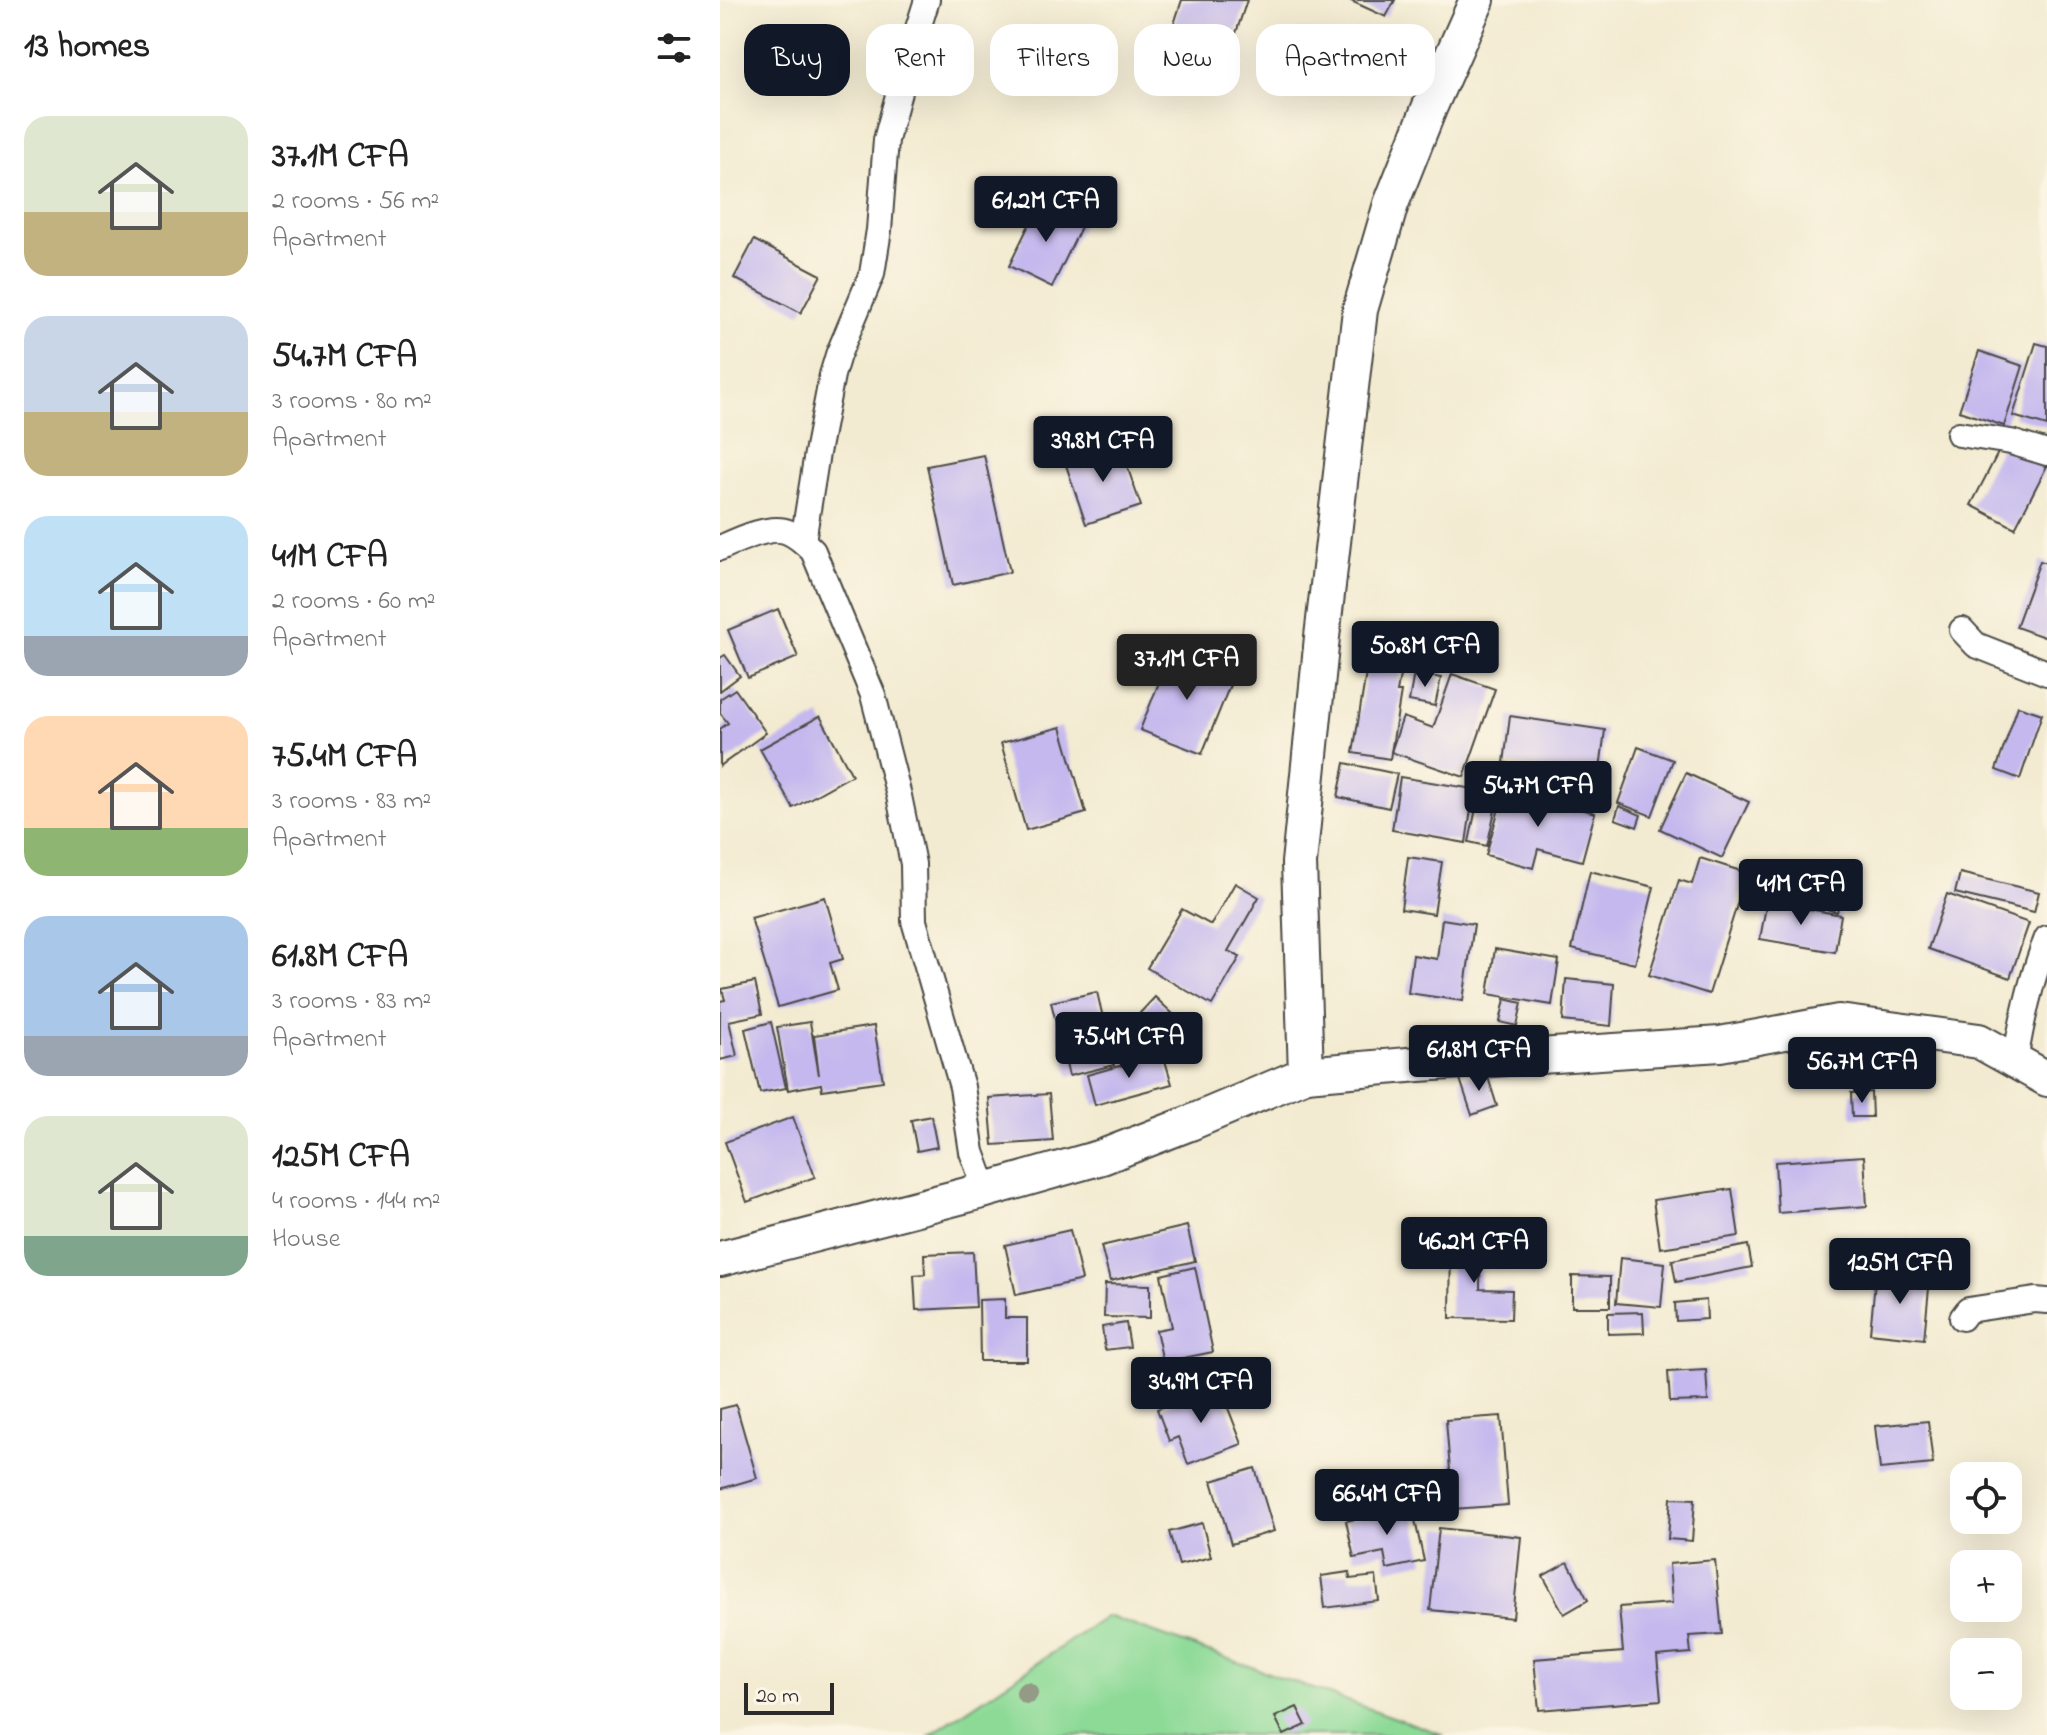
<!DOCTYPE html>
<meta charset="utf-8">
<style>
body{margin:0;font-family:"Indie Flower",sans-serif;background:#f2f2f2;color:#222;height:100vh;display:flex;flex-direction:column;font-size:30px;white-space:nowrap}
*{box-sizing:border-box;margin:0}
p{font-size:26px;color:#767676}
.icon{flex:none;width:44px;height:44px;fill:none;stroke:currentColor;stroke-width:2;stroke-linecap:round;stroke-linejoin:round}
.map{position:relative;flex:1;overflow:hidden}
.side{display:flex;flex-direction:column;background:#fff;width:720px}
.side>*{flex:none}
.banner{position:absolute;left:24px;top:24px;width:760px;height:72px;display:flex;gap:16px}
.controls{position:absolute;left:1230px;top:1462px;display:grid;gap:16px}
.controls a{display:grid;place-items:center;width:72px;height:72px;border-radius:16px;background:#fff;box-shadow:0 8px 32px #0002;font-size:40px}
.scale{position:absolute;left:24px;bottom:20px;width:90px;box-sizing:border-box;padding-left:8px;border:4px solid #2b2b2b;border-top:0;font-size:22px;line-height:28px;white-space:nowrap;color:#2b2b2b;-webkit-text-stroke:6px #fcf5e5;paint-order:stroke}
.price{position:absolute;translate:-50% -68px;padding:0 18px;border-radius:8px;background:#111827;color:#fff;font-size:26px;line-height:52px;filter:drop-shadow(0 2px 4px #0008)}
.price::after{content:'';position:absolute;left:50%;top:48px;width:24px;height:18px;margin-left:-12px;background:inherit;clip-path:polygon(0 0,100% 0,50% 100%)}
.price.active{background:#222;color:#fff}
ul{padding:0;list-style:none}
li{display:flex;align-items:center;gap:24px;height:200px;padding:0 24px}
li span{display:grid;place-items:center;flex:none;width:224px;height:160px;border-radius:24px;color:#555}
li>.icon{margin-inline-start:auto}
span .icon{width:96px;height:96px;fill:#fffc;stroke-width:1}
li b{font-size:34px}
h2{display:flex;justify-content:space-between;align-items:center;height:96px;padding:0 24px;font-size:34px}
.tag{padding:0 28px;border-radius:24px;background:#fff;box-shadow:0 8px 32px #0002;font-size:28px;line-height:72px}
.tag.active{background:#111827;color:#fff}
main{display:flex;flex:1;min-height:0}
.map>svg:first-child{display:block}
</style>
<main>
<section class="side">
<h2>13 homes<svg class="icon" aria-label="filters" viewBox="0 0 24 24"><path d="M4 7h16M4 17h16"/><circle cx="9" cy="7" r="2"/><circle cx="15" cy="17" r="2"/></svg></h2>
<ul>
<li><span style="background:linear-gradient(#dfe7d0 60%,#c2b280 0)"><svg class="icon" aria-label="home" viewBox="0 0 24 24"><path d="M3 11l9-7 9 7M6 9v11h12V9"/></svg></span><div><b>37.1M CFA</b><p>2 rooms · 56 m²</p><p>Apartment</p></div></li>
<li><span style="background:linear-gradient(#c9d6e8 60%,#c2b280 0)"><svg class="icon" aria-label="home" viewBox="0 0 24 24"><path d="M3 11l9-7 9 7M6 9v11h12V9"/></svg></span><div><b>54.7M CFA</b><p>3 rooms · 80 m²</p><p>Apartment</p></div></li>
<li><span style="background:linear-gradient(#bfe0f5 75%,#9aa5b1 0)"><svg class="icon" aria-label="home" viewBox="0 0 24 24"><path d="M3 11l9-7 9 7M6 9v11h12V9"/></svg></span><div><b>41M CFA</b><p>2 rooms · 60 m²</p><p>Apartment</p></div></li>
<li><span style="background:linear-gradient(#ffd9b3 70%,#8fb573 0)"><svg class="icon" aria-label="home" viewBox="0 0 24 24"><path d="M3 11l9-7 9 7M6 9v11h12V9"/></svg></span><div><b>75.4M CFA</b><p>3 rooms · 83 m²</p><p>Apartment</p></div></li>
<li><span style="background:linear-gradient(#a9c7e8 75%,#9aa5b1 0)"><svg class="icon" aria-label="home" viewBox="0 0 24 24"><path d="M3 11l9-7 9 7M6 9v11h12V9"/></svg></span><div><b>61.8M CFA</b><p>3 rooms · 83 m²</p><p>Apartment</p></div></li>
<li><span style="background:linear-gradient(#dfe7d0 75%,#7fa58c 0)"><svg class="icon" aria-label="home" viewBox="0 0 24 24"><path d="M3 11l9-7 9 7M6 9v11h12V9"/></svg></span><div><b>125M CFA</b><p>4 rooms · 144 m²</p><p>House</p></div></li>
</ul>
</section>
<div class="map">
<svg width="1327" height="1735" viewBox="0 0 1327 1735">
<rect width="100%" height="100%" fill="#fcf5e5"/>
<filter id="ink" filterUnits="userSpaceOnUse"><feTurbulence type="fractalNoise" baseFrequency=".0125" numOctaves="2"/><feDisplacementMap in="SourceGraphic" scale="16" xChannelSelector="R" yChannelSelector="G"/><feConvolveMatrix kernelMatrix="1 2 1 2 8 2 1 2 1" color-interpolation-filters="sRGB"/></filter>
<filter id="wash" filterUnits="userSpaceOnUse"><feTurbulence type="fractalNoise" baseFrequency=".006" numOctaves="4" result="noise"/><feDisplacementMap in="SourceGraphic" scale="32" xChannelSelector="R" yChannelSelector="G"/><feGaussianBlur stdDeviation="1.8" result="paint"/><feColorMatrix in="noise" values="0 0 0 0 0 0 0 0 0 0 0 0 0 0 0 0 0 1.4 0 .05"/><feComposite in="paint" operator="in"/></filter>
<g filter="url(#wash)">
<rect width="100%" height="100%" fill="#f3ebd1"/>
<polygon fill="#8dda97" stroke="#5c8261" stroke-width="2" points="387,1616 724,1735 210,1735"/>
<g id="blocks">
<g fill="#c4b8ee">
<polygon points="462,0 527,0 510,51 452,30"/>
<polygon points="629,0 675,0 666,17"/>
<polygon points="321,200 364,221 332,287 289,266"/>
<polygon points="34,240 101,275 81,313 14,278"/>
<polygon points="1316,343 1327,346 1327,426 1293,416"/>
<polygon points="1259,351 1303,366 1284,426 1239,411"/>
<polygon points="399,443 421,506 366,524 345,462"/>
<polygon points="1283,443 1327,466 1295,528 1251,505"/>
<polygon points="264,455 290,572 233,585 207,466"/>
<polygon points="1320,561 1327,563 1327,638 1296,627"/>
<polygon points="58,609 78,657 28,678 8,630"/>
<polygon points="650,648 684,654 677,692 681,692 670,759 633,753"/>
<polygon points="452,650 514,675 482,754 420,730"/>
<polygon points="5,655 20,676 0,691 0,658"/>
<polygon points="694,673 721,678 715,706 689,701"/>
<polygon points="732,674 775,689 744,777 671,752 683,717 713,728"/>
<polygon points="15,689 46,733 0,766 0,729 8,723 0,713 0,699"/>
<polygon points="1298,706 1322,714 1300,779 1276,770"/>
<polygon points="100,716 132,775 73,808 40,749"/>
<polygon points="790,716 885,730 879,777 784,763"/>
<polygon points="341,727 366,813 306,830 281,743"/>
<polygon points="918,747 953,760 932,816 898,803"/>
<polygon points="625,763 677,774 669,808 618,797"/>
<polygon points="966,773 1029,802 1002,858 940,829"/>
<polygon points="680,777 754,789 746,843 672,830"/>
<polygon points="785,787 875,813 862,861 818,849 813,868 766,855"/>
<polygon points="760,789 779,793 767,846 749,842"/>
<polygon points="899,806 921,815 917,827 895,819"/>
<polygon points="688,857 722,862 714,914 681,909"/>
<polygon points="980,858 1027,873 989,994 929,975 959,880 972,884"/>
<polygon points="1055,866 1124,887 1117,912 1048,892"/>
<polygon points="870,871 934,887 915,964 852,949"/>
<polygon points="1240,873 1319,892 1314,912 1235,893"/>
<polygon points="515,883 539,897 508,951 520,957 492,1005 427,968 462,909 491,925"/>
<polygon points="1227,894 1309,923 1290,978 1208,949"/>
<polygon points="105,897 123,959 110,963 118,990 58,1007 31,918"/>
<polygon points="1047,901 1121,915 1115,952 1040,939"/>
<polygon points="722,919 754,924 743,1001 688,993 693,955 717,959"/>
<polygon points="775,949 839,960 832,1005 768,994"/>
<polygon points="846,979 894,984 891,1026 843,1021"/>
<polygon points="35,982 42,1014 9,1021 17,1056 0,1060 0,1001 5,1000 2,989"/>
<polygon points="377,992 394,1065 349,1076 331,1002"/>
<polygon points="435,997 454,1015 424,1048 404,1030"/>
<polygon points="785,999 802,1003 797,1026 780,1022"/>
<polygon points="51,1022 66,1088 40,1093 25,1029"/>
<polygon points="90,1022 99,1075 94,1035 154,1026 163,1081 102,1090 101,1084 68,1090 57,1027"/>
<polygon points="443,1054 452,1084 375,1105 367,1075"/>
<polygon points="766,1071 777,1106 752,1115 740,1079"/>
<polygon points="1151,1092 1152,1117 1132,1117 1131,1093"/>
<polygon points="329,1094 333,1141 273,1145 269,1098"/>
<polygon points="211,1116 217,1147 197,1151 191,1120"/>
<polygon points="73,1117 95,1177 27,1202 5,1142"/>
<polygon points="1144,1156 1147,1206 1058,1213 1055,1162"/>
<polygon points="1012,1189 1019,1236 940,1248 933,1200"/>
<polygon points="467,1226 475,1261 390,1281 381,1246"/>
<polygon points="350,1230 362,1280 296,1295 285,1245"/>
<polygon points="731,1237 761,1237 760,1289 792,1290 791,1319 730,1318"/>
<polygon points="1028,1245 1032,1267 956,1282 952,1260"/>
<polygon points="253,1252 256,1307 196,1310 194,1275 205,1274 204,1254"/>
<polygon points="900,1258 945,1263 941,1307 896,1303"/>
<polygon points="475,1267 493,1352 443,1362 436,1330 452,1327 441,1275"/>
<polygon points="1156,1272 1210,1278 1204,1339 1150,1333"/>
<polygon points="852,1276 890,1277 890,1307 852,1307"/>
<polygon points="385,1284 430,1285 430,1318 384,1317"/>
<polygon points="285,1299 285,1318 307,1318 307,1361 260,1361 259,1300"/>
<polygon points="986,1300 987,1319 956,1321 955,1303"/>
<polygon points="923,1312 924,1333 888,1334 888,1313"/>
<polygon points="406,1323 410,1347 385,1350 382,1327"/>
<polygon points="986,1370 988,1401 950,1402 948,1372"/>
<polygon points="499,1385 522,1444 468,1464 458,1437 449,1441 437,1409"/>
<polygon points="16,1405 37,1478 0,1489 0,1409"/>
<polygon points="781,1416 788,1505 733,1509 726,1420"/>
<polygon points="1208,1421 1213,1464 1160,1469 1155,1426"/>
<polygon points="535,1468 554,1531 511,1544 492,1481"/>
<polygon points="951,1498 975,1499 972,1541 948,1539"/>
<polygon points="692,1507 704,1561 667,1569 664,1552 634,1558 626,1521"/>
<polygon points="482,1523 491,1557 459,1565 449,1532"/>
<polygon points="719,1528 801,1537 793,1618 710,1610"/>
<polygon points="995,1560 1002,1634 969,1636 971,1653 937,1656 941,1700 819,1710 814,1659 903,1652 899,1607 952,1603 949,1564"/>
<polygon points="848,1562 868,1600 844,1614 823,1576"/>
<polygon points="629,1572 630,1579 656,1576 659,1601 605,1608 601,1576"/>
<polygon points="577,1707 586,1725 564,1735 555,1717"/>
</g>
</g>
</g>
<g filter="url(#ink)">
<use href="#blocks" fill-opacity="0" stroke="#494844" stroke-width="2"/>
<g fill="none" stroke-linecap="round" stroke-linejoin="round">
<g stroke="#494844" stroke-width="28">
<g id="street">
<polyline points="1239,434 1291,442 1327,453"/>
<polyline points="83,541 97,453 112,375 118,355 152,274 159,230 166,140 186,66 207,0"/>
<path d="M0 548C16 541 50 524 68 532 78 536 86 544 93 551L153 695 179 796 193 864 194 921 242 1087 252 1152 266 1190"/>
<polyline points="1242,630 1256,645 1327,673"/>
<path d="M1295 1061C1302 1019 1311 978 1327 938"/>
<polyline points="1242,1318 1248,1310 1315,1300 1327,1301"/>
</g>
</g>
<g stroke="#494844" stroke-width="38">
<g id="secondary">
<polyline points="586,1074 699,1064 1000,1044 1119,1022 1259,1041 1327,1079"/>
<polyline points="0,1259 266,1190 382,1157 470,1123 586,1074 579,863 602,637 640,310 671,204 710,106 757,0"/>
</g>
</g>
<use href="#street" stroke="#fff" stroke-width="24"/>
<use href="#secondary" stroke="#fff" stroke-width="34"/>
</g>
<circle fill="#939a85" cx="307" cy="1693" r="11"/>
</g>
</svg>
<div class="controls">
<a><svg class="icon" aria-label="locate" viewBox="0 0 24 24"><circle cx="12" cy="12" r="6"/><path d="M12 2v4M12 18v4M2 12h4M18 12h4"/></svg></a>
<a>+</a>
<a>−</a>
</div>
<div class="scale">20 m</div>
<b class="price" style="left:326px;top:244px">61.2M CFA</b>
<b class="price" style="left:383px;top:484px">39.8M CFA</b>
<b class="price" style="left:705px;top:689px">50.8M CFA</b>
<b class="price active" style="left:467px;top:702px">37.1M CFA</b>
<b class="price" style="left:818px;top:829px">54.7M CFA</b>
<b class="price" style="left:1081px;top:927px">41M CFA</b>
<b class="price" style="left:409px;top:1080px">75.4M CFA</b>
<b class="price" style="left:759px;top:1093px">61.8M CFA</b>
<b class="price" style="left:1142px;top:1105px">56.7M CFA</b>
<b class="price" style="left:754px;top:1285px">46.2M CFA</b>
<b class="price" style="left:1180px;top:1306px">125M CFA</b>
<b class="price" style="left:481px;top:1425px">34.9M CFA</b>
<b class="price" style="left:667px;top:1537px">66.4M CFA</b>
<div class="banner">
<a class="tag active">Buy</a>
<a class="tag">Rent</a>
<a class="tag">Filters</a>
<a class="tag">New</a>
<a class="tag">Apartment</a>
</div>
</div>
</main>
